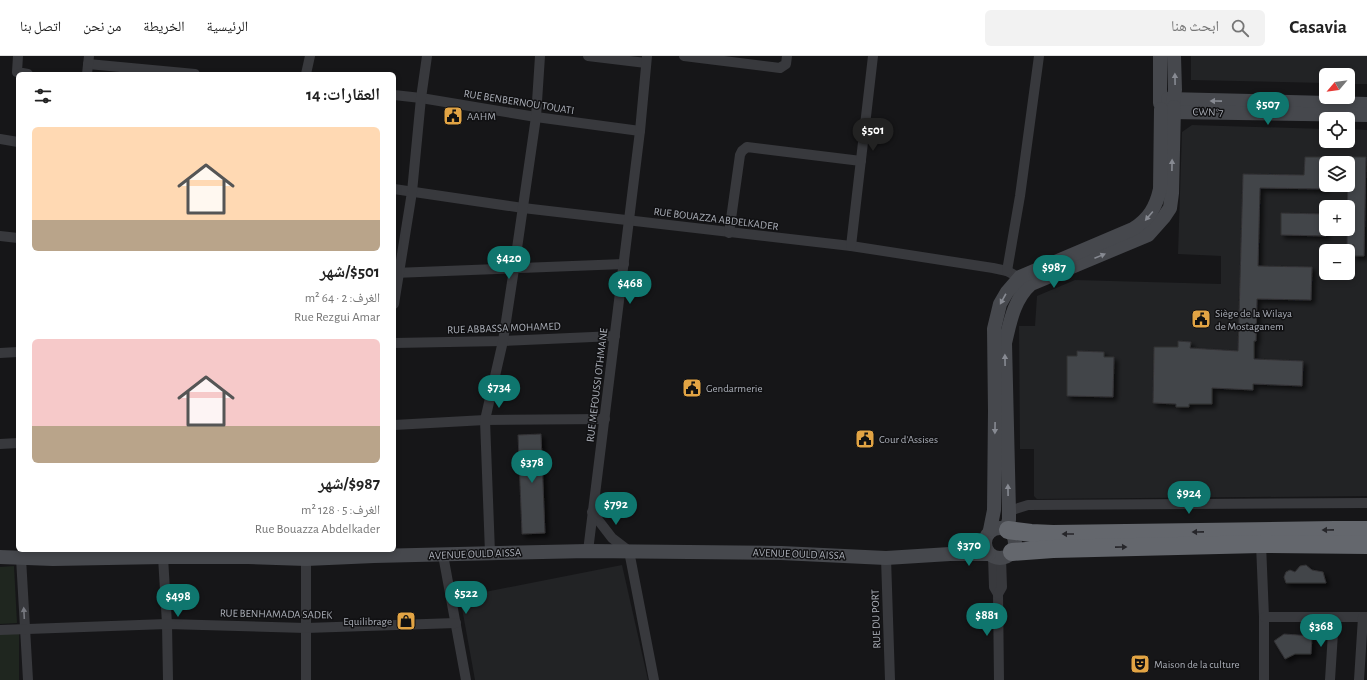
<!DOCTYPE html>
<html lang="ar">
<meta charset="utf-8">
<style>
body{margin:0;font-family:"Alegreya Sans","Noto Naskh Arabic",sans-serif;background:#f2f2f2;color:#222;direction:rtl;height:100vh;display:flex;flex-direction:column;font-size:15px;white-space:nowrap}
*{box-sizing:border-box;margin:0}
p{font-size:13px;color:#767676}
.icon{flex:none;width:22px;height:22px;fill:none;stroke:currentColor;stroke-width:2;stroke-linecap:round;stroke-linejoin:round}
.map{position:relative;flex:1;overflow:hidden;direction:ltr}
.side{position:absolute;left:16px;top:16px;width:380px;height:480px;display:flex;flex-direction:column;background:#fff;border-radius:6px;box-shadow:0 2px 6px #0003;direction:rtl}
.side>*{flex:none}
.needle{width:26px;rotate:241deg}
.controls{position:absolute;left:1319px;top:12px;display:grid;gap:8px}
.controls a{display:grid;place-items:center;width:36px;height:36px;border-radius:6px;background:#fff;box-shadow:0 2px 6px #0003;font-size:20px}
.price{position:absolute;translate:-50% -34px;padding:0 9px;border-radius:14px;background:#0f766e;color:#fff;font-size:13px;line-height:26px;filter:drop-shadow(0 1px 2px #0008)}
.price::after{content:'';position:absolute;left:50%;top:24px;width:12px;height:9px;margin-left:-6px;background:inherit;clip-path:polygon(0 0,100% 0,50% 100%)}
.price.selected{background:#222;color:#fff}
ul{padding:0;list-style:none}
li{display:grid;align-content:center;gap:8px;height:212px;padding:0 16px}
li span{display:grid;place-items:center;height:124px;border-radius:6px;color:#555}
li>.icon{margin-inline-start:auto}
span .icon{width:72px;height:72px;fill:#fffc;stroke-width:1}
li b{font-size:17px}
h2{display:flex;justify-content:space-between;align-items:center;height:48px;padding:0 16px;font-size:17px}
header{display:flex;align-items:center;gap:24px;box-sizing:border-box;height:56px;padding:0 20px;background:#fff;border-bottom:1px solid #e0e0e0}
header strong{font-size:19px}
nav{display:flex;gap:22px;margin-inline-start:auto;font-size:14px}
.search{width:280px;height:36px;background:#f2f2f2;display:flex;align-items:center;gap:10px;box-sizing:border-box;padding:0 14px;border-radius:6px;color:#767676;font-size:15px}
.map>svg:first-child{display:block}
</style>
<header>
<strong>Casavia</strong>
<div class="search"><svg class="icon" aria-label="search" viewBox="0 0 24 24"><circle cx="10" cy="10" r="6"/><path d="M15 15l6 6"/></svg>ابحث هنا</div>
<nav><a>الرئيسية</a><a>الخريطة</a><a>من نحن</a><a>اتصل بنا</a></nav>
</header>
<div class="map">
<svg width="1367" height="624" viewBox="0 0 1367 624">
<defs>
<filter id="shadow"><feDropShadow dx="3.5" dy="3.5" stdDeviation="2" flood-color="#0009"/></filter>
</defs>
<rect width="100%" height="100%" fill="#161618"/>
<g fill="#222325" fill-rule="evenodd">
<polygon points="1191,0 1367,0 1367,28 1348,28 1348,19 1326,19 1326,27 1191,24"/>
<path d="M1192 69 1326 73V85H1348V73L1367 74V440L1037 443 1034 440V393H1020L1019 270H1035L1037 240 1075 224 1221 228V200L1178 198 1182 76ZM1326 107H1348V129H1326ZM1326 151H1348V173H1326ZM1326 195H1348V217H1326Z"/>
<polygon points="622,509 648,624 475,624 460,541"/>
</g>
<g fill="#1f261f">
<polygon points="14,510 17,567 0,568 0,511"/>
<polygon points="19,576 19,624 0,624 0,577"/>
</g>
<g fill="#434448" stroke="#313134" filter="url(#shadow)">
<polygon points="1305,101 1326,101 1326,133 1260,132 1258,210 1312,211 1311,244 1257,243 1256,285 1254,285 1254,303 1303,305 1302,330 1253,328 1253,334 1212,332 1212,348 1189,348 1189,351 1176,351 1176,348 1153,347 1154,291 1178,291 1178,285 1191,286 1190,292 1238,295 1243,118 1304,119"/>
<polygon points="1348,101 1366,101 1364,200 1353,200 1354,189 1347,189"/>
<polygon points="1281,157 1326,158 1326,180 1281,179"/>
<polygon points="1077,295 1104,296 1104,301 1114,301 1113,341 1067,340 1067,300 1077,300"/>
<polygon points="541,378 545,477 522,478 518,379"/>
<polygon points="1306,509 1312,514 1323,516 1326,527 1286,527 1284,521 1286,516 1290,514 1295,516 1300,510"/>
<polygon points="1284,578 1312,580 1311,598 1295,598 1285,603 1274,585"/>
</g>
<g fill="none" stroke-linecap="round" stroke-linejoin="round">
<g stroke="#38393d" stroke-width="10">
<polyline points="18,0 17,16 28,18"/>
<polyline points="588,0 646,7"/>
<polyline points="684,0 780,12 786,8 787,0"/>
<polyline points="88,8 195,18"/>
<polyline points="87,18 89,0"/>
<polyline points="306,18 310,0"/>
<polyline points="394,39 421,42 536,61 640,75"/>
<polyline points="0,83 18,86"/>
<polyline points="394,133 523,152 851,190 993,212 1007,215 1024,224"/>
<polyline points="729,177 740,99 742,95 747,91 861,105"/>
<polyline points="0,180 18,182"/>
<polyline points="851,190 873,0"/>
<polyline points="1007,215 1020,140 1039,0"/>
<polyline points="394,217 624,208"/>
<polyline points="394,248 412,136 421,42 427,0"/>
<polyline points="394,287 503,285 615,280"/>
<polyline points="0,297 18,296"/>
<polyline points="394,369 485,364 605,363"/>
<polyline points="0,388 18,387"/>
<polyline points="1009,455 1028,449 1367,447"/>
<polyline points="592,456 612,482 629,495 654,624"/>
<polyline points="1261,488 1264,561 1264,624"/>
<polyline points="588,495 640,75 647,0"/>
<polyline points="490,497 485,364 503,285 514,213 536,61 540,0"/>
<polyline points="443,499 466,624"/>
<polyline points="993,500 994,531 998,538 999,624"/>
<polyline points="163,501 167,568 168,624"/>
<polyline points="21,502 28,624"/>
<polyline points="886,502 890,624"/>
<polyline points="306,503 306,624"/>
<polyline points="998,538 1002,531 1001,502"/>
<polyline points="1264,561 1367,561"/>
<polyline points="0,574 167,568 306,572 456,567"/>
<polyline points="1330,624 1334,561"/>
<polyline points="1359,624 1363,561"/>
</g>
<g stroke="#46484d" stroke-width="14">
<polyline points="1160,0 1160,47"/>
<polyline points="1168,43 1367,48"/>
<polyline points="1173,47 1175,34 1174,0"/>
<polyline points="1169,56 1367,59"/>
<circle cx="1000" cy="487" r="15"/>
<path d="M1006 473 1009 464V455L1005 287C1010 266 1014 243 1031 228L1148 179 1164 161 1170 152 1172 137 1174 51"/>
<path d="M990 474 994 454 995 355 994 273 1000 248 1007 236 1020 221 1133 173C1149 163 1156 151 1160 133L1161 53"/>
<polyline points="0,501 53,503 163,501 248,501 306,503 374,500 588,495 781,497 886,502 950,498 989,498"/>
</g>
<g stroke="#64676d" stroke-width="18">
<polyline points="1008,474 1031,477 1053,478 1334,474 1367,474"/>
<polyline points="1012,496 1053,493 1261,488 1367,489"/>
</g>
</g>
<defs><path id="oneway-solid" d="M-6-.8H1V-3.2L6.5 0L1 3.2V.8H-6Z"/></defs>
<g fill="#878a92">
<use href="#oneway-solid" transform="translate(1175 23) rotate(-91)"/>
<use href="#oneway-solid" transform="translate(1216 45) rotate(-179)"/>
<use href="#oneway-solid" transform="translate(1172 109) rotate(-89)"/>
<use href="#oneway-solid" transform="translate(1149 160) rotate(130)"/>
<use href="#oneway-solid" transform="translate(1100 200) rotate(-22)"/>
<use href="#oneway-solid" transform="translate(1003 243) rotate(119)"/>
<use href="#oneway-solid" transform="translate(1005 304) rotate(-91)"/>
<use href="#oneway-solid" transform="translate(995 372) rotate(91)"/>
<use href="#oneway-solid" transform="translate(1008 434) rotate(-91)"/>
</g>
<g fill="#26262a">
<use href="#oneway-solid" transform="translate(1328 474) rotate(179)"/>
<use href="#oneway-solid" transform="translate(1198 476) rotate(179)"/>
<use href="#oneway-solid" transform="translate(1068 478) rotate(180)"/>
<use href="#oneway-solid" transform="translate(1121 491) rotate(-1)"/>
</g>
<use fill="#777980" href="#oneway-solid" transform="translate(24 557) rotate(-93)"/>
<defs>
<g id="civic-square" transform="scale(1)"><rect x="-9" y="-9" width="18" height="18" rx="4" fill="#e2a444" stroke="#111113"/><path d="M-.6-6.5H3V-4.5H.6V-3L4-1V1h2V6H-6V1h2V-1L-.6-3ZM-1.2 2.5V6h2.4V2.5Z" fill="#111"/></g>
<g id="shop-square" transform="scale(1)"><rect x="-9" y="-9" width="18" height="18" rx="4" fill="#e2a444" stroke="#111113"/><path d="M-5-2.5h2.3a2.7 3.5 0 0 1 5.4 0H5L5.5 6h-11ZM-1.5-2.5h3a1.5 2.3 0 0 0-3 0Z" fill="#111"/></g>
<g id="theatre-square" transform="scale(1)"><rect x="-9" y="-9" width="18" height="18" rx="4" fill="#e2a444" stroke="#111113"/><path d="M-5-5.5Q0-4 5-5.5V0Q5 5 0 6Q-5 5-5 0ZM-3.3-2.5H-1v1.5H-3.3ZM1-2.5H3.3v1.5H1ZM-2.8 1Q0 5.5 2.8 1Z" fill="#111"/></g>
</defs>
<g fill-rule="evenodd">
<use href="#civic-square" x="453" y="60"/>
<use href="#civic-square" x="1201" y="263"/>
<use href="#civic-square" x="692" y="332"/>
<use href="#civic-square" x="865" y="383"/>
<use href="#shop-square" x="406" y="565"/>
<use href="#theatre-square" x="1140" y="608"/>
</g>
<g text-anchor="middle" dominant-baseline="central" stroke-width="3" stroke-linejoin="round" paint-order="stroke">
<g font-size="11" fill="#aaaeb7" stroke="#111113">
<text transform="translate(519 46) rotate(9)">RUE BENBERNOU TOUATI</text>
<text transform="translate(1208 56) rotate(1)">CWN°7</text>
<text transform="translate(716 163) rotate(7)">RUE BOUAZZA ABDELKADER</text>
<text transform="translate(504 272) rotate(-2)">RUE ABBASSA MOHAMED</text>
<text transform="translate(597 329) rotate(-83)">RUE MEFOUSSI OTHMANE</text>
<text transform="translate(475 498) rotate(-2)">AVENUE OULD AISSA</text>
<text transform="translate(799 498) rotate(2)">AVENUE OULD AISSA</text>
<text transform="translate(276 558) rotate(1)">RUE BENHAMADA SADEK</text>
<text transform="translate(876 563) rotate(-92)">RUE DU PORT</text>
</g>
<g font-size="11" fill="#aaaeb7" stroke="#111113" text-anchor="start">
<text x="467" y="60">AAHM</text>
<text x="1215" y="257">Siège de la Wilaya<tspan x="1215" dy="13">de Mostaganem</tspan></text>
<text x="706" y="332">Gendarmerie</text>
<text x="879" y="383">Cour d'Assises</text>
<text x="392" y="565" text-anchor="end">Equilibrage</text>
<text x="1154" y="608">Maison de la culture</text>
</g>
</g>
</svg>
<div class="controls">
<a><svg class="needle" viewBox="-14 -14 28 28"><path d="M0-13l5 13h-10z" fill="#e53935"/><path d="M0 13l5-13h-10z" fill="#767676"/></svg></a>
<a><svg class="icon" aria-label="locate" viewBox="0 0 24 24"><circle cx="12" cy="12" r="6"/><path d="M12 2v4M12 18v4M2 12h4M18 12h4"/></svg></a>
<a><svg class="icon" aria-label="layers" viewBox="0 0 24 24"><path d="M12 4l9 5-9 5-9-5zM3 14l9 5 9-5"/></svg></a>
<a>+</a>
<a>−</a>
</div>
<b class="price" style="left:1268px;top:70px">$507</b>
<b class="price selected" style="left:873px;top:96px">$501</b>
<b class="price" style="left:509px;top:224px">$420</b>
<b class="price" style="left:1054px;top:233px">$987</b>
<b class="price" style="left:630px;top:249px">$468</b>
<b class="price" style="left:499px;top:353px">$734</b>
<b class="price" style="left:532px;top:428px">$378</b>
<b class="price" style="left:1189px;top:459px">$924</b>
<b class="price" style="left:616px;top:470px">$792</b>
<b class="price" style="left:969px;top:511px">$370</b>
<b class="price" style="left:466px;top:559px">$522</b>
<b class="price" style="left:178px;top:562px">$498</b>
<b class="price" style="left:987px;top:581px">$881</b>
<b class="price" style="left:1321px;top:592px">$368</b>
<section class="side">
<h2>العقارات: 14<svg class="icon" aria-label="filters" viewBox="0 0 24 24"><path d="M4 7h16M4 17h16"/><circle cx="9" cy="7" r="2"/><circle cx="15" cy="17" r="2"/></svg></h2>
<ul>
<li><span style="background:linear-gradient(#ffd9b3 75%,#b9a48a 0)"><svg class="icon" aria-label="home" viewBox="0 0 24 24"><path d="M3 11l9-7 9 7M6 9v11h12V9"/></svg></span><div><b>$501/شهر</b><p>الغرف: 2 · 64 m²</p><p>Rue Rezgui Amar</p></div></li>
<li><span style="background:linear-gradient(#f6c9c9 70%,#b9a48a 0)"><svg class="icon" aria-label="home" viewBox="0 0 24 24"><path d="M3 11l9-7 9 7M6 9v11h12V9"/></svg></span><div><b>$987/شهر</b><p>الغرف: 5 · 128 m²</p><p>Rue Bouazza Abdelkader</p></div></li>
</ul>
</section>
</div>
